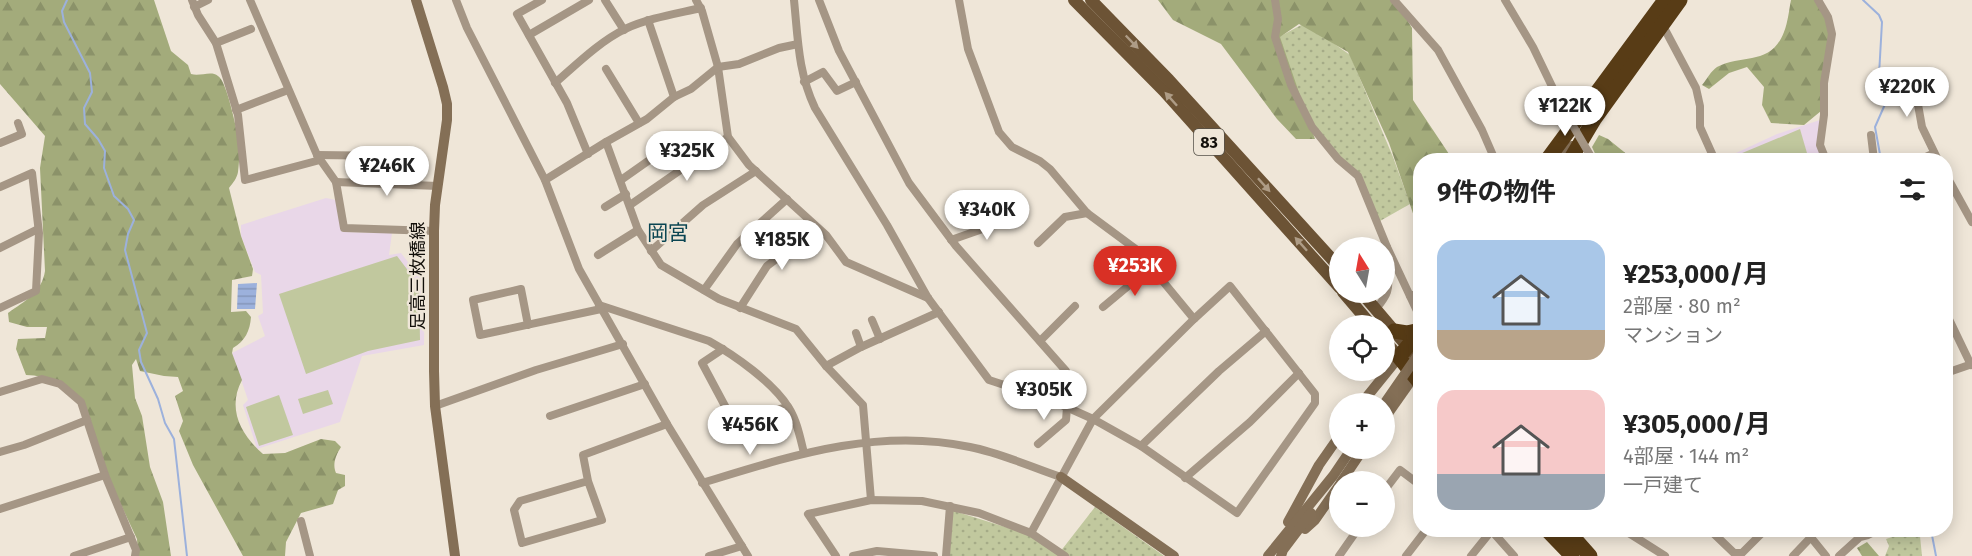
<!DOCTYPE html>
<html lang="ja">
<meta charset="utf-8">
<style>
body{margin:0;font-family:"Fira Sans","Noto Sans JP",sans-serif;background:#f2f2f2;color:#222;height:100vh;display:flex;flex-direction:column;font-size:22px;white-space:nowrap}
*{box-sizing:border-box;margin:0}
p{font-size:20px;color:#767676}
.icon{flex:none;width:33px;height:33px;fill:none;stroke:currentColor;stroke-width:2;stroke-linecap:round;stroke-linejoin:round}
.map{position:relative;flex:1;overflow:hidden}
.sheet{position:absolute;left:1413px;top:153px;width:540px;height:384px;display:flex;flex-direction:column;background:#fff;border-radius:24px;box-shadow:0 3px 15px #0003}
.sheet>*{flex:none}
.needle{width:39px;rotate:349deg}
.fabs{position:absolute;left:1329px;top:237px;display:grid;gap:12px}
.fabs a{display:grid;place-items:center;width:66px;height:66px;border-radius:50%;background:#fff;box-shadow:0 3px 15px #0003;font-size:30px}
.price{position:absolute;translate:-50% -51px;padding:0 14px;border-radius:21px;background:#fff;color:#222;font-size:20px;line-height:39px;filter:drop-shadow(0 2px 3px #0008)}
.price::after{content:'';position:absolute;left:50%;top:36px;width:18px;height:14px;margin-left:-9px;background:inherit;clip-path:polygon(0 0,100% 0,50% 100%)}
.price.active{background:#d93025;color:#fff}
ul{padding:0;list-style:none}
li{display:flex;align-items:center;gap:18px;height:150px;padding:0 24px}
li span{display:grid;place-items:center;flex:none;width:168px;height:120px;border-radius:18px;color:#555}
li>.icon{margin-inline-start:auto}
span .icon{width:72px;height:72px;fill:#fffc;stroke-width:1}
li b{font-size:26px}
h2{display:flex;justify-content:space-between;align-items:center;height:72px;padding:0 24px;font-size:26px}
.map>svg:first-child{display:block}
</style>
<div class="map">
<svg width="1972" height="556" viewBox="0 0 1972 556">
<defs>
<pattern id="grass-dots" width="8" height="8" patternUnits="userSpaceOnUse" patternTransform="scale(1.5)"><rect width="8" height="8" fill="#c1c89e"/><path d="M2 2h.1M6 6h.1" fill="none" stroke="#a5ab87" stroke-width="1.8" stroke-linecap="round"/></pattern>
<pattern id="forest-firs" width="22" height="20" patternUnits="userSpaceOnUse" patternTransform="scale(1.5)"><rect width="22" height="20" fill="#a3ab7b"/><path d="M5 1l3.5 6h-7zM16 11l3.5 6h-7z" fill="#8b9269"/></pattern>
<pattern id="water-rules" width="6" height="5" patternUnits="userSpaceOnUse" patternTransform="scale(1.5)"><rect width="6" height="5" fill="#9cb1dc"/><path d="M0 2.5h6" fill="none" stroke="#8597bb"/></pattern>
</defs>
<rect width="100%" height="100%" fill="#efe6d8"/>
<g fill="#e9d7e8">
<polygon points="1820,120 1822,160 1721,160 1777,134"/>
<polygon points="326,198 336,200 342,232 392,233 389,255 401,253 425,284 424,345 362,356 340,422 257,449 243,405 248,400 232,353 265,336 258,316 263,313 261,275 255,272 241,236 241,225"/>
</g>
<g fill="url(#grass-dots)">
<polygon points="1305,23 1350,55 1393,157 1410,204 1380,221 1359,179 1312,127 1277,38"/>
<polygon points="1095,507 1164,556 949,556 951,510 1031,535 1060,552"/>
<polygon points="1907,532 1915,532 1920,536 1922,556 1885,556 1889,546 1886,539"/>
</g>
<g fill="url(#forest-firs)">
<path d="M0 0H154L171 51 188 65 191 74C200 77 211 70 218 76 227 81 237 132 239 143 240 152 239 163 238 172 237 178 233 183 229 188L241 236 253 269 252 276 232 280 231 312 246 311 251 317C250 331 245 341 233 348L232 353 242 380C227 408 240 434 263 454L285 453 321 439 335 441 341 447C336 455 332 464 336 473L345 475V486L338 490 333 504 301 513 286 542 285 556H243L193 465 179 431 183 421 175 396 183 391 178 377 164 376 140 371 136 359 132 365 135 398 142 416 150 467 163 502 171 556H138L137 539 107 475 81 399C66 382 48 376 26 375L16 349 18 339 45 338 47 327H27L9 322 8 313C25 301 42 292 45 271L40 168 45 136 0 84Z"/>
<polygon points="1158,0 1395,0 1412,28 1413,100 1453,160 1420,160 1420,234 1389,143 1348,52 1299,24 1280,37 1315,139 1296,139 1277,119 1221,44 1173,20"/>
<path d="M1791 0H1819L1832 34 1821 111 1804 125 1771 123 1762 105 1764 87 1747 67 1729 73 1709 89 1702 85C1707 79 1711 71 1717 67 1743 54 1771 66 1784 32 1788 22 1789 10 1791 0Z"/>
<polygon points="1599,135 1608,139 1634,160 1598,160 1592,147"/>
<polygon points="1867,542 1879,556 1862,556 1857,548"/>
</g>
<g fill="#c1c89e">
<polygon points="1800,129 1809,160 1734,160 1735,156"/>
<polygon points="397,256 419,285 420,340 368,351 306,374 279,294"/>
<polygon points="328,390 333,404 303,414 298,399"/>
<polygon points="279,395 293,435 259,446 246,407"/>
</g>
<polygon fill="url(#water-rules)" points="257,283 255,309 237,309 238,284"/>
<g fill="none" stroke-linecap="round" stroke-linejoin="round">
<g stroke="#9cb1dc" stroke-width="2">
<polyline points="67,0 62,11 64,22 90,73 92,92 84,108 85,124 98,139 105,151 104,168 114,196 128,209 134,220 128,234 125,250 147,333 139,350 141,362 158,399 165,423 174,439 187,556"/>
<polyline points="1863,0 1879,15 1882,22 1879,75 1886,102 1875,127 1881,160"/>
<polyline points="1931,530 1936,556"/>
</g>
<g stroke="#a59685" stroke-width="8">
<polyline points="192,0 198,15 216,43 238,115 245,180 320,160"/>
<polyline points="250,0 317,155 336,182 344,228 434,231"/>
<polyline points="456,0 467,28 545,180 579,269 667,424 748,556"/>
<polyline points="542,0 517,14 567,103 588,154"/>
<polyline points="605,0 624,30"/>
<polyline points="696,0 702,11 718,67 728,137 749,165 826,235 846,262 928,298"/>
<path d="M794 0C798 39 798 72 815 108L887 225 928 298 989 380 1053 401 1093 419 1141 446 1237 513 1315 403V394L1230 286 1194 319 1093 419 1031 533"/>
<polyline points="819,0 839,51 909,183 956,246 1066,371 1053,401"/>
<polyline points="959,0 968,49 999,132 1012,147 1040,161 1050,169 1087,213 1137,250 1194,319"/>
<polyline points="1275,0 1278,19 1275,37 1291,85 1312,127 1338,159 1358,176 1387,247"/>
<polyline points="1394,0 1438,50 1482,130 1495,160"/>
<polyline points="1505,0 1533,47 1562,107"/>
<polyline points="1818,0 1828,17 1832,34 1824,83 1824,115 1820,145 1826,160"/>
<polyline points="194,7 208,0"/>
<polyline points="648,20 674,97"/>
<polyline points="1662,24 1696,88 1700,106 1700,127 1713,156 1713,160"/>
<polyline points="529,35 589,0"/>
<polyline points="216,43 251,29"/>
<polyline points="798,44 779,48 739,64 718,67 691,89 674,97 647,119 606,142 638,230 661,265 719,299 796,329 826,366 863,405 871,500"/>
<polyline points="606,69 639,123"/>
<polyline points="1927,72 1917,99 1922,127 1938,160"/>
<polyline points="804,82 823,72 837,91 856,82"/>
<path d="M555 83C577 64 599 42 625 29 649 18 675 14 701 8"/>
<polyline points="236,110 288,90"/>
<polyline points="1871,135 1874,160"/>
<polyline points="0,143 22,134 18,123"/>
<polyline points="317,155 399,156"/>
<polyline points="1855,160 1857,159"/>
<polyline points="1919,160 1934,153"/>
<polyline points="1946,175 1972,222"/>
<polyline points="545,180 606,142"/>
<polyline points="621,180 648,161"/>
<polyline points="336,182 438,186"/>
<polyline points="0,187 32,173 39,233 36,291 0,308"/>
<polyline points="630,205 728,137"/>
<polyline points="605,207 626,194"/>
<polyline points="951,240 1014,218"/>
<polyline points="1038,243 1065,217 1087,213"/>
<polyline points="0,248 38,229"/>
<polyline points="651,251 703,205 756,171"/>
<polyline points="598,255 638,230"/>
<polyline points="704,290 737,244 787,199"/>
<polyline points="1410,296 1418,313"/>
<path d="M599 305 709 341C734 355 773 382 789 408 797 421 800 437 804 453"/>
<polyline points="1103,307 1151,267"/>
<polyline points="740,308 767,266 817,228"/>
<path d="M1376 309C1380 304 1385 298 1387 292 1392 278 1383 262 1387 247L1410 296 1416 294 1420 288"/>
<polyline points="1946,313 1971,365"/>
<polyline points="872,320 880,339"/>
<polyline points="528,325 521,289 473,300 480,335 601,309"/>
<polyline points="856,333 861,347"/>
<polyline points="1040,341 1075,306"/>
<polyline points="723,349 702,363 733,421 788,407"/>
<polyline points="826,366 861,347 939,312"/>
<polyline points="1946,373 1972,364"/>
<polyline points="0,392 42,379 60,384 81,402 105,475 136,550 135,556"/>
<polyline points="435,406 536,370 623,344"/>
<polyline points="550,416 645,384"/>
<polyline points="1038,444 1066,420 1067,407"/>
<polyline points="1141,446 1219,371 1266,331"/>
<polyline points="0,452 24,445 87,420"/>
<polyline points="1185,478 1250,422 1299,373"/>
<polyline points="588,481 520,501 514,510 522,543 602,520 588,481 583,455 667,424"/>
<path d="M702 483C791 456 876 427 970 447 1001 453 1031 467 1061 477"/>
<polyline points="1384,491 1400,470 1420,485"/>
<polyline points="0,509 105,475"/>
<polyline points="301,521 310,556"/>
<polyline points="1491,530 1514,556"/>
<polyline points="1624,530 1665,556"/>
<polyline points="1710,530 1734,553 1742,553 1765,530"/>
<polyline points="1805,530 1826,556"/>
<polyline points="74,556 131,537"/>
<polyline points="709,556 742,546"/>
<polyline points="836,556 808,514 871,500 922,501 979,513 1031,533 1065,556"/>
<polyline points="853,556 877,551 934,556"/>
<polyline points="946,556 950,506"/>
<polyline points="1339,556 1360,526"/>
<polyline points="1406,556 1426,530"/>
<polyline points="1471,556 1492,530"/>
<polyline points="1793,556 1812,536"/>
<polyline points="1839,556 1860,537 1868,535 1878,530"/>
</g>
<g stroke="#846f56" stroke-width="10">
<polyline points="416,0 443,87 447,104 447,120 435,205 434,231 434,371 435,406 455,556"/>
<polyline points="1561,160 1572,146"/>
<polyline points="1361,404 1399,357"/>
<polyline points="1384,419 1415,375"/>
<polyline points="1061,477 1174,556"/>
<polyline points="1341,482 1364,448"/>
<polyline points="1288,522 1319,465 1340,435"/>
<polyline points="1305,529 1315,520 1340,484"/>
<polyline points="1268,556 1333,476 1352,448"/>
<polyline points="1281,556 1283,550 1311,513"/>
</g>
<g stroke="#6c5335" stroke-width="12">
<polyline points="1074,0 1164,91 1340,288"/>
<polyline points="1091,0 1169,80 1340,268"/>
<polyline points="1343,292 1372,326"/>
<polyline points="1361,292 1413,353"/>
<polyline points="1384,340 1399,357"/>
</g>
<g stroke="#583c16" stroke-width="15">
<polyline points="1547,160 1665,0"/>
<polyline points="1570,160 1595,118 1680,0"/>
<polyline points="1394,331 1407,333 1420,330"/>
<polyline points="1420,331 1399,357 1420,383"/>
<polyline points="1547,530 1572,556"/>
<polyline points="1567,530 1590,556"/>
</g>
<polyline stroke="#a59685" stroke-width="8" points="1562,107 1590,155"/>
<polyline stroke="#846f56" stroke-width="10" points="1384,404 1420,352"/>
</g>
<defs><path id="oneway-solid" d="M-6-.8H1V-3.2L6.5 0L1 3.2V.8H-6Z" transform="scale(1.5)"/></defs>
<g fill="#ae9c86">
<use href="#oneway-solid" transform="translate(1132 42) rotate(46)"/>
<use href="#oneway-solid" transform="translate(1171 99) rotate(-132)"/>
<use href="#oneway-solid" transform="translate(1264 185) rotate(48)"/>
<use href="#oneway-solid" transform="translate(1301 244) rotate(-132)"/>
</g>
<g text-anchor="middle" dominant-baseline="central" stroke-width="4.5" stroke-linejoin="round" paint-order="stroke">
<rect fill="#efe6d8" stroke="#545048" stroke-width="1.5" x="1194" y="129" width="30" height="26" rx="4.5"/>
<g font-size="16" font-weight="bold" fill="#120f0a">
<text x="1209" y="142">83</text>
</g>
<g font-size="18" fill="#120f0a" stroke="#efe6d8">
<text transform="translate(418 276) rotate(-90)">足高三枚橋線</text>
</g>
<g font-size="21" fill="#0a4552" stroke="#efe6d8">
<text x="668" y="233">岡宮</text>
</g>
</g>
</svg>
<div class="fabs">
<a><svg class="needle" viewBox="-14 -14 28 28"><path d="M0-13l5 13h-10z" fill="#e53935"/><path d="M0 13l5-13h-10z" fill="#767676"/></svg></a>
<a><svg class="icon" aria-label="locate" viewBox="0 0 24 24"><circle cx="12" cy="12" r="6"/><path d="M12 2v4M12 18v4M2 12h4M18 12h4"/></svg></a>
<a>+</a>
<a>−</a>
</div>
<b class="price" style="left:1907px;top:118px">¥220K</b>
<b class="price" style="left:1565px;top:137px">¥122K</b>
<b class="price" style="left:687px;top:182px">¥325K</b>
<b class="price" style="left:387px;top:197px">¥246K</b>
<b class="price" style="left:987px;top:241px">¥340K</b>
<b class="price" style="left:782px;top:271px">¥185K</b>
<b class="price active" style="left:1135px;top:297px">¥253K</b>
<b class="price" style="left:1044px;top:421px">¥305K</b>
<b class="price" style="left:750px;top:456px">¥456K</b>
<section class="sheet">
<h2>9件の物件<svg class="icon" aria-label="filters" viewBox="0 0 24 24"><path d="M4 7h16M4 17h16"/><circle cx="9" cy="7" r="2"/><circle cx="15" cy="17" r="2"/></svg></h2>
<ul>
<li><span style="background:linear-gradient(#a9c7e8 75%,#b9a48a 0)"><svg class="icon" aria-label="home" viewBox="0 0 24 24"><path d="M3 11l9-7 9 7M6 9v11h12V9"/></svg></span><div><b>¥253,000/月</b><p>2部屋 · 80 m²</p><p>マンション</p></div></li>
<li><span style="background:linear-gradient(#f6c9c9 70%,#9aa5b1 0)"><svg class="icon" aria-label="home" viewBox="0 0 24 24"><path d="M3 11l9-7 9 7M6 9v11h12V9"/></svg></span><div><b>¥305,000/月</b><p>4部屋 · 144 m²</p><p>一戸建て</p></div></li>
</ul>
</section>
</div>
